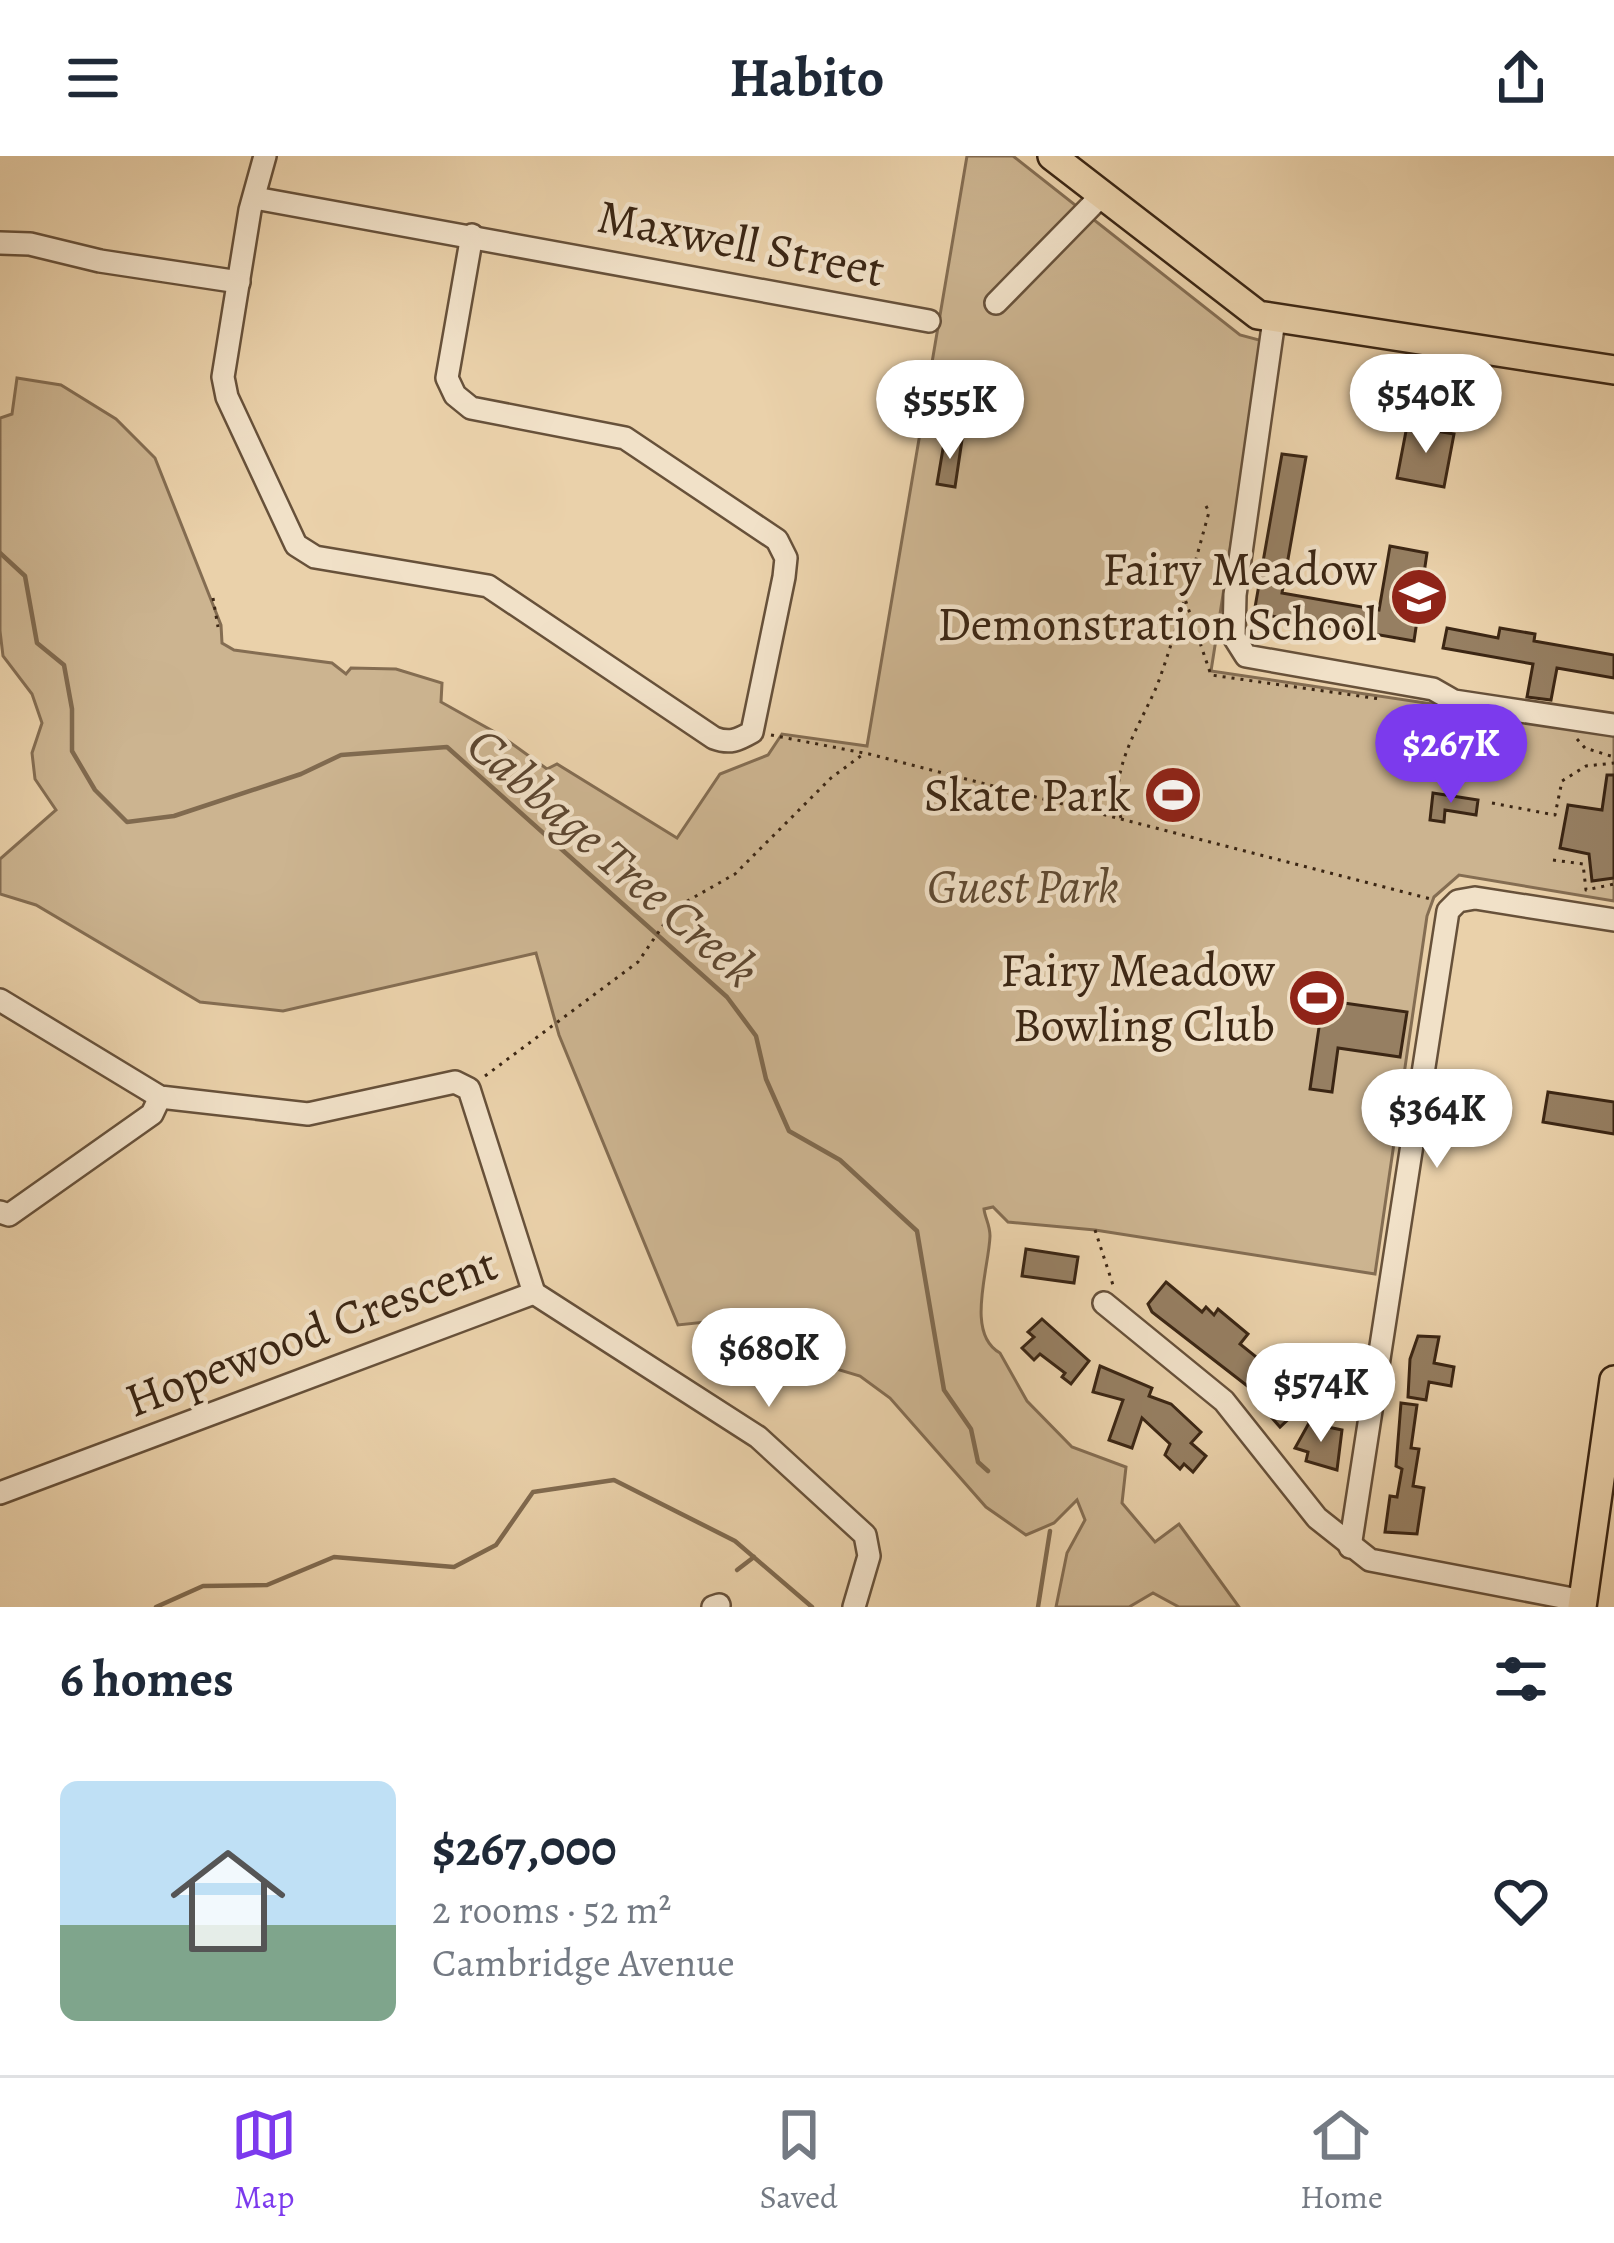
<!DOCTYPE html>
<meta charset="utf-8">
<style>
body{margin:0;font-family:Alegreya,serif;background:#f2f2f3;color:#1f2937;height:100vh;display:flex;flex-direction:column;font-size:45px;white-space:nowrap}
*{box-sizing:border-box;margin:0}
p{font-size:39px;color:#747a83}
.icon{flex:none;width:66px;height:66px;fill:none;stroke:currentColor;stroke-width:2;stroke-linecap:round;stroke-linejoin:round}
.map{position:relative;height:1451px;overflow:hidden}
.sheet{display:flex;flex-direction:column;background:#fff;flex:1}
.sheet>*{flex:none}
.price{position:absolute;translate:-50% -102px;padding:0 27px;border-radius:42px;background:#fff;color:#222;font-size:39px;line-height:78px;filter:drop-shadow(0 3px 6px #0008)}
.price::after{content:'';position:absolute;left:50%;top:72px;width:36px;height:27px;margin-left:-18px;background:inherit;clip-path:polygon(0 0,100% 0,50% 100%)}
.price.current{background:#7c3aed;color:#fff}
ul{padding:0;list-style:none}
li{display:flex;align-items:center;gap:36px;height:300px;padding:0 60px}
li span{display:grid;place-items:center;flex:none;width:336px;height:240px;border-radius:18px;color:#555}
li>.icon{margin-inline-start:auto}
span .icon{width:144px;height:144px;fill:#fffc;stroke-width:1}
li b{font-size:51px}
h2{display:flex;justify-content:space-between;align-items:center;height:144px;padding:0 60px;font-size:51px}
header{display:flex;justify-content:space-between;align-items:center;height:156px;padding:0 60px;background:#fff;font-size:54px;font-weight:600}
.menu{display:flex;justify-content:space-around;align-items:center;height:168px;border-top:3px solid #e0e1e3;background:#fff;font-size:33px;color:#747a83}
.menu a{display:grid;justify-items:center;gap:6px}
.menu .current{color:#7c3aed}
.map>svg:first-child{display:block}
</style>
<header><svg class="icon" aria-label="menu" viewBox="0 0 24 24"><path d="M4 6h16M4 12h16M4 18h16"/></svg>Habito<svg class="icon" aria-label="share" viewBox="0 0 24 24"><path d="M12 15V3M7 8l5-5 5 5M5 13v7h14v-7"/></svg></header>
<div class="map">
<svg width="1614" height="1451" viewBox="0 0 1614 1451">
<rect width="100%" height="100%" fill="#ead1aa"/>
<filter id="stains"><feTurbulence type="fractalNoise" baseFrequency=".00167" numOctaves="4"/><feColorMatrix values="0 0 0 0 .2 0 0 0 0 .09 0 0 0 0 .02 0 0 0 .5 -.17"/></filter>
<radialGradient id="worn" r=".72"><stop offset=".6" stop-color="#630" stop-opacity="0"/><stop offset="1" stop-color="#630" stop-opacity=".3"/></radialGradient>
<path fill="#ccb490" stroke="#846d52" stroke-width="3" d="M967 0H1013L1240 179 1263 185 1211 515 1614 575V745L1459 719 1434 741 1427 760 1375 1118 1095 1074 1008 1066 993 1051 984 1053C985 1062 990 1069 990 1080 989 1113 965 1178 1000 1197L1027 1245 1072 1291 1126 1311 1122 1347 1155 1386 1179 1368 1239 1451H1179L1153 1437 1129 1451H1056L1067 1397 1085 1364 1077 1344 1054 1367 1026 1379 986 1351 890 1242 860 1220 796 1201 797 1174 753 1161 678 1169 559 879 536 797 283 855 200 846 36 749 0 738V703L56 654 35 623 32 597 42 567 32 538 3 500 0 475V262L12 258 17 222 61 229 116 263 155 302 221 469 222 487 234 494 332 507 346 518 351 512 396 513 442 527 441 546 500 579 547 613 557 608 677 682 720 618 768 599 782 578 867 590Z"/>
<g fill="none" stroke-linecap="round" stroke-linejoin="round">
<g stroke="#806a4f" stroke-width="4.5">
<polyline points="0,397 25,420 37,487 64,509 72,553 72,595 95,634 127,666 174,660 301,618 341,599 447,591 727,841 756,880 766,923 789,975 840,1004 917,1075 944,1234 971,1273 978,1306 988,1315"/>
<polyline points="737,1414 754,1401"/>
<polyline points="156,1451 203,1430 267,1429 334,1401 454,1411 496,1389 533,1336 614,1324 735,1385 812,1451"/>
<polyline points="1038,1451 1050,1375"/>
</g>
</g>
<g fill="#967f62" stroke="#3b2614" stroke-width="3">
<polygon points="1407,270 1454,278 1444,331 1397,322"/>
<polygon points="945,281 962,284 955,331 937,328"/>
<polygon points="1282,298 1306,301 1282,437 1379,454 1390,390 1427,397 1414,485 1254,457"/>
<polygon points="1447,472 1498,482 1500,472 1535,478 1534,485 1614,499 1614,522 1557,512 1551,544 1527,541 1533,508 1443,492"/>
<polygon points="1607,619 1614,619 1614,722 1592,725 1589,698 1560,692 1568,649 1602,654"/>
<polygon points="1433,637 1478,644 1476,659 1445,654 1444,666 1430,664"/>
<polygon points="1323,844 1407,856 1400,901 1338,892 1332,936 1310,933"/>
<polygon points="1548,936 1614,946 1614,978 1543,966"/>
<polygon points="1026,1093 1078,1101 1074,1127 1022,1120"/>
<polygon points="1166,1126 1202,1156 1206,1151 1214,1159 1218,1153 1248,1178 1240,1188 1270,1212 1266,1216 1283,1235 1279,1238 1296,1256 1280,1271 1255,1243 1259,1239 1152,1156 1148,1148"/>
<polygon points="1042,1163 1089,1205 1071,1228 1062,1221 1065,1217 1040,1198 1034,1204 1022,1192 1034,1181 1028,1176"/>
<polygon points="1418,1180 1439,1181 1434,1207 1454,1211 1451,1230 1429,1226 1426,1244 1408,1241 1410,1203"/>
<polygon points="1100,1210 1152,1232 1149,1240 1171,1248 1201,1276 1191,1287 1206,1300 1193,1316 1184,1308 1180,1313 1165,1299 1170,1288 1142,1262 1132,1292 1109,1284 1123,1244 1093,1236"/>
<polygon points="1401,1247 1417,1249 1411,1292 1419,1293 1413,1330 1424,1332 1417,1378 1385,1376 1390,1340 1397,1341 1402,1313 1396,1310"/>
<polygon points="1309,1267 1342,1274 1337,1314 1306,1305 1308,1296 1295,1292"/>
</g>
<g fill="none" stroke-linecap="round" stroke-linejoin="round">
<g stroke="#67513a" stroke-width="26">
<g id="minor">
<path d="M265 0 250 54 223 221 227 241 296 389 315 401 488 430 714 582C730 588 738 584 752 576L784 421 786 402 777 384 625 282 471 252 455 239 447 222 472 79"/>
<polyline points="255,42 929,165"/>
<polyline points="0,87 30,88 100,105 239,126"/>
<polyline points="996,147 1101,40"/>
<polyline points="1274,164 1235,439 1234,481 1246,500 1433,533 1454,545 1614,569"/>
<polyline points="0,844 160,941 308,958 455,926 469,933 534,1137"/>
<polyline points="0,1056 9,1059 152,958 160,941"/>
<polyline points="534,1137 758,1281 865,1379 869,1400 854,1451"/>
<polyline points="1104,1147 1224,1245 1317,1362 1370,1404 1583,1445"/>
<polyline points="0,1337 534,1137"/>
<polyline points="1350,1391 1448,755 1458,745 1475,742 1614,764"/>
<polyline points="713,1451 719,1449"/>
</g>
</g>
<g stroke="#3b2614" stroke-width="32">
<g id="major">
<polyline points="1052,0 1258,159 1614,214"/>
<polyline points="1582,1451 1614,1224"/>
</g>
</g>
<g stroke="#3b2614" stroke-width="3" stroke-dasharray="3 6" stroke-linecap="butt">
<polyline points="1206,350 1209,356 1185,443 1211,519 1380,543"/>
<polyline points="213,442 218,471"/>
<polyline points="771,579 869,598 1431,743"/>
<polyline points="1577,583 1585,592 1614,601"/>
<polyline points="1492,647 1555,659 1562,625 1586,610 1614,607"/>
<path d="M1121 662C1107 614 1141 569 1158 527 1168 500 1176 472 1184 445"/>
<polyline points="1553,704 1583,708 1586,734 1614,728"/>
<polyline points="485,920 638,806 675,752 735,718 831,622 862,599"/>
<polyline points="1095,1074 1113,1129"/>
</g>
<use href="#minor" stroke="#f1e1c8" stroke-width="21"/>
<use href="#major" stroke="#ead1aa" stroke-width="27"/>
</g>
<defs>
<g id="school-disc" transform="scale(3)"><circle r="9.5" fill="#8f2418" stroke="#f1e1c8"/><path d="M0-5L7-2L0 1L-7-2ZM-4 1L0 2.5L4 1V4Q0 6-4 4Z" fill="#fff"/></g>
<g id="stadium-disc" transform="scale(3)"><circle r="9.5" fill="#8f2418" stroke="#f1e1c8"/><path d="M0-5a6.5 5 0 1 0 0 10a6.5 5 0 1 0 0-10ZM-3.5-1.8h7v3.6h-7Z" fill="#fff"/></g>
</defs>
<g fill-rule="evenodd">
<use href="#school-disc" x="1419" y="441"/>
<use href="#stadium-disc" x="1173" y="639"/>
<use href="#stadium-disc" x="1317" y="842"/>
</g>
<g text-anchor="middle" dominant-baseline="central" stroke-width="9" stroke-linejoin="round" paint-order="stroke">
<g font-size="48" fill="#3b2614" stroke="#f1e1c8">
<text transform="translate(741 87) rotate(11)">Maxwell Street</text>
<text transform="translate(311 1176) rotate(-21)">Hopewood Crescent</text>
</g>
<g font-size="48" fill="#3b2614" stroke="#f1e1c8" text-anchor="end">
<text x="1377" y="413">Fairy Meadow<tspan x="1377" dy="55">Demonstration School</tspan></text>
<text x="1131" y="639">Skate Park</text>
<text x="1275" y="814">Fairy Meadow<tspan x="1275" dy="55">Bowling Club</tspan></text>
</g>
<g font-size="48" font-style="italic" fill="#5f4a33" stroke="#f1e1c8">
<text x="1023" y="730">Guest Park</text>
</g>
<g font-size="51" font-style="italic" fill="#5e4832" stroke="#f1e1c8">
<text transform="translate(613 701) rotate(41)">Cabbage Tree Creek</text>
</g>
</g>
<rect width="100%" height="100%" filter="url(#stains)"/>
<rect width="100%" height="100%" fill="url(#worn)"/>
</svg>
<b class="price" style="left:1426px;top:300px">$540K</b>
<b class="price" style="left:950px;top:306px">$555K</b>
<b class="price current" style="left:1451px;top:650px">$267K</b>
<b class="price" style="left:1437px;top:1015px">$364K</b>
<b class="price" style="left:769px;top:1254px">$680K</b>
<b class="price" style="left:1321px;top:1289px">$574K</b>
</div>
<section class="sheet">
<h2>6 homes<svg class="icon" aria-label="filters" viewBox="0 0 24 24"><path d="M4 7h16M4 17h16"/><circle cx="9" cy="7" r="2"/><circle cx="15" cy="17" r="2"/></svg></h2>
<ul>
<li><span style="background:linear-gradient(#bfe0f5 60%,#7fa58c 0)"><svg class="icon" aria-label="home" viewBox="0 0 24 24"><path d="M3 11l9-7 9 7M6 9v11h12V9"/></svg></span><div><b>$267,000</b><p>2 rooms · 52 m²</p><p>Cambridge Avenue</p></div><svg class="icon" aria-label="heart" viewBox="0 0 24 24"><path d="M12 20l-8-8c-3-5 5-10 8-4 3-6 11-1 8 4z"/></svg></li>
</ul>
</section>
<nav class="menu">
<a class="current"><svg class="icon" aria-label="map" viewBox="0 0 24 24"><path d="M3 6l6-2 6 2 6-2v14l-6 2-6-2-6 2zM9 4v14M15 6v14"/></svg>Map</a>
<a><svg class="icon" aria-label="saved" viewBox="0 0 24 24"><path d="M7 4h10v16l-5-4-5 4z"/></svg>Saved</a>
<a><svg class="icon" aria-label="home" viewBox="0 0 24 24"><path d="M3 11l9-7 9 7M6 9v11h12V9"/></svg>Home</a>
</nav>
